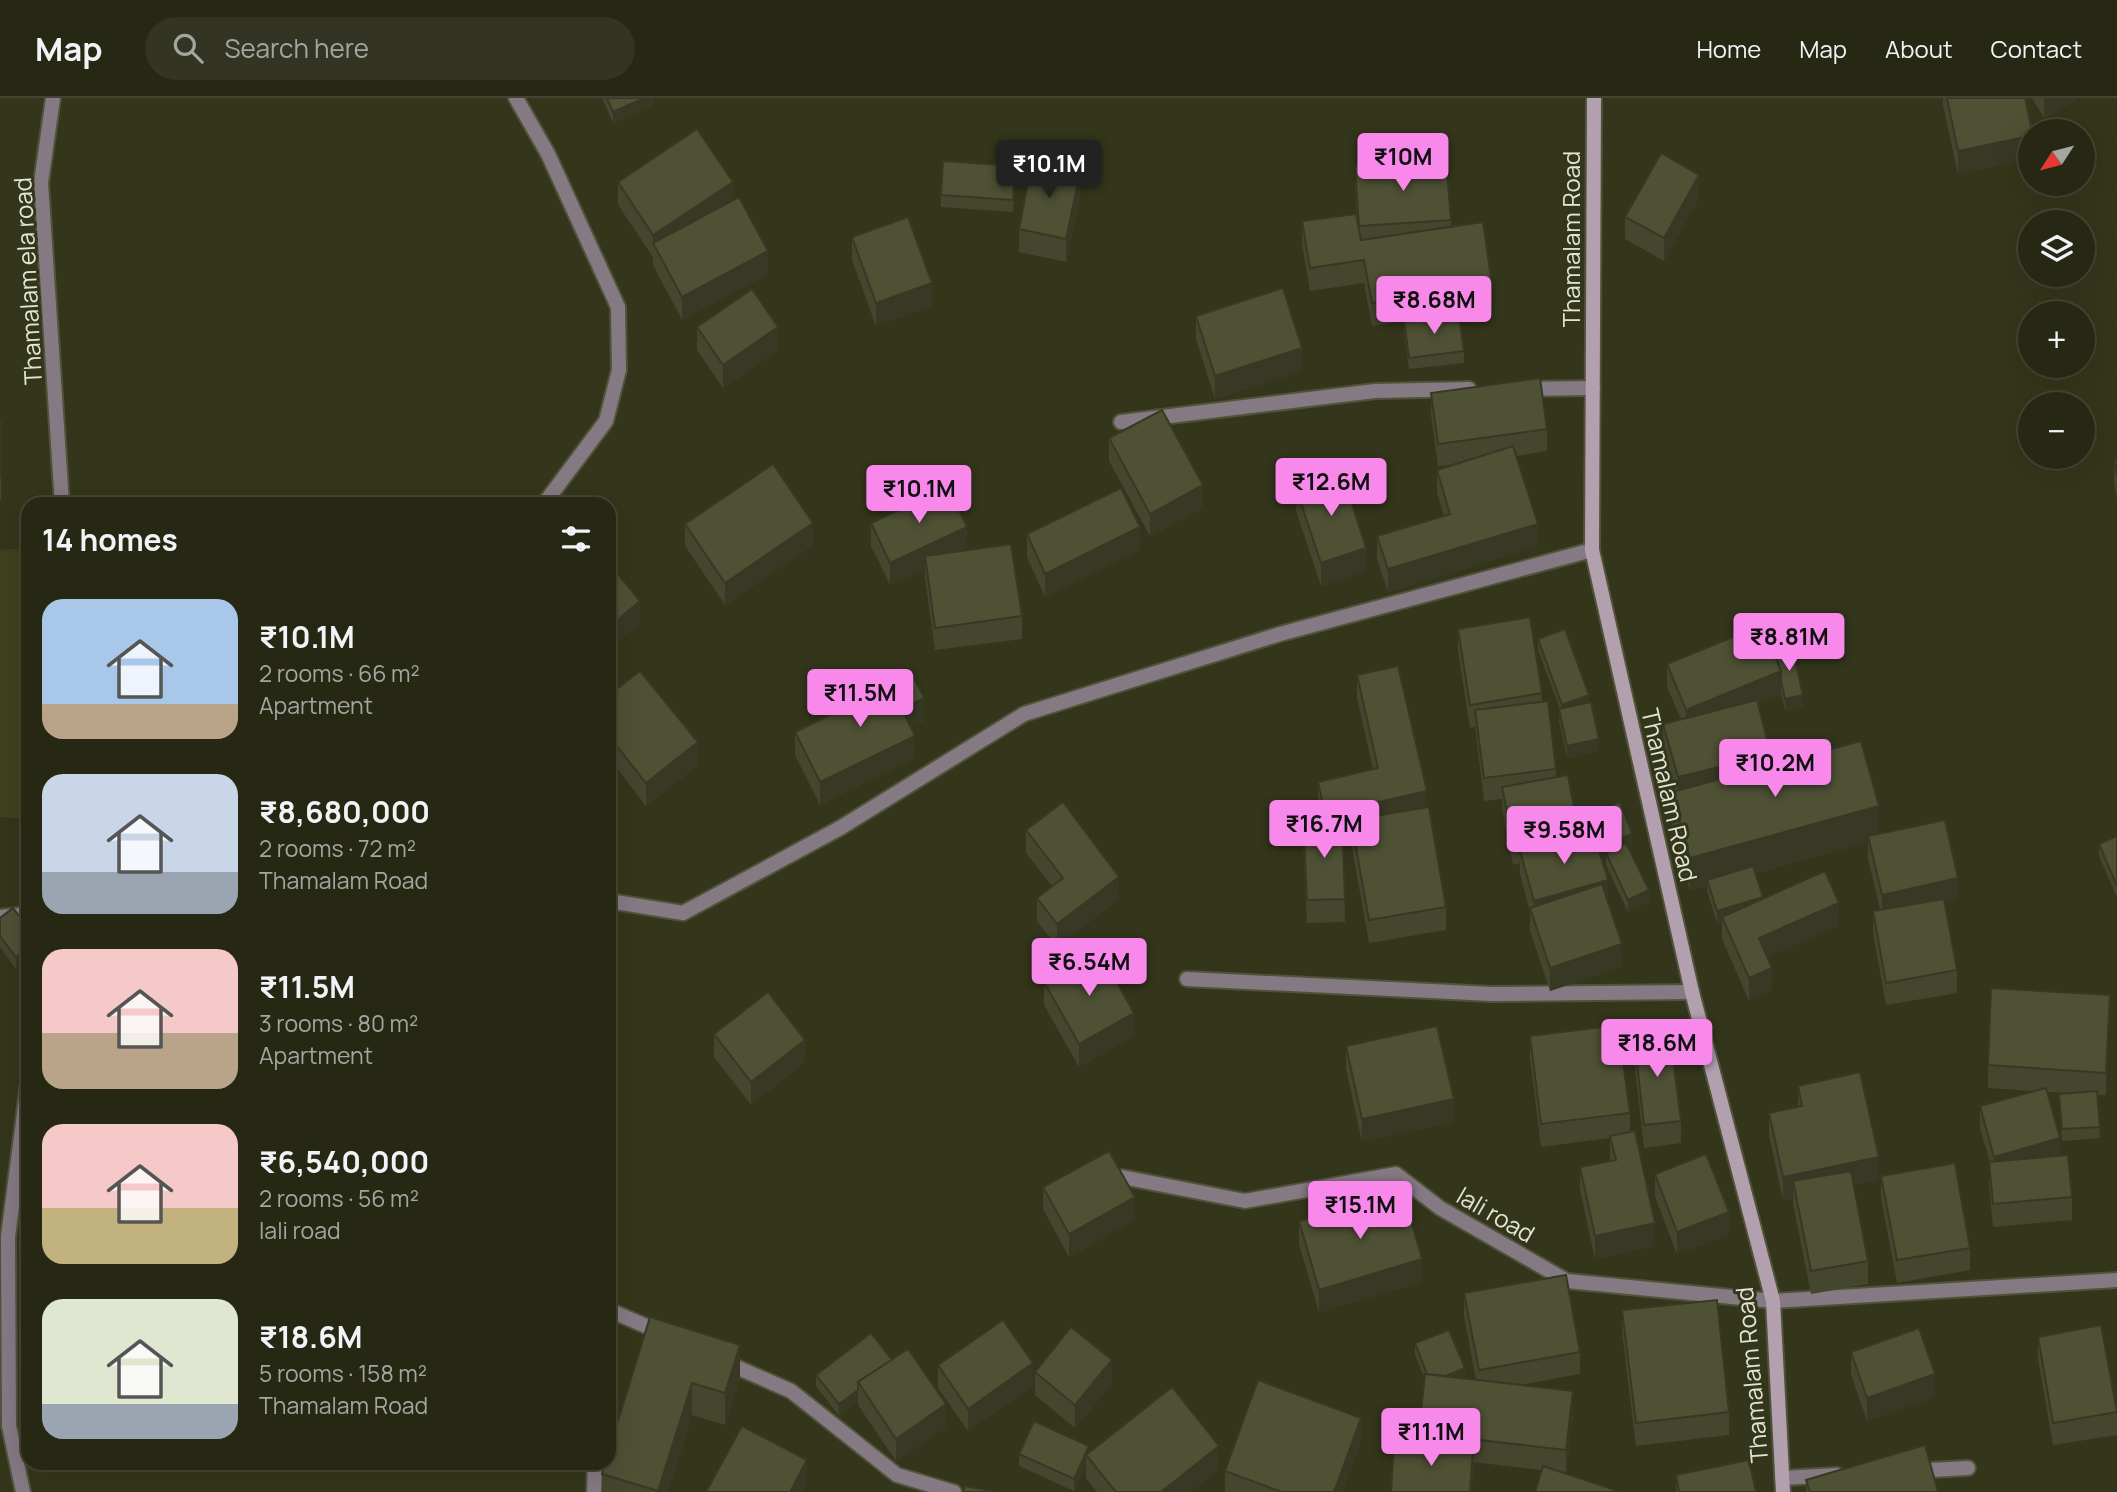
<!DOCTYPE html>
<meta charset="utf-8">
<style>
body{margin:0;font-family:Manrope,sans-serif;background:#333422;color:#f1f3f6;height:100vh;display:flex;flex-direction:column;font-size:26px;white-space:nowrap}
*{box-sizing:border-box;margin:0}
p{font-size:23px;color:#a4a6a0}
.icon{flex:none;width:38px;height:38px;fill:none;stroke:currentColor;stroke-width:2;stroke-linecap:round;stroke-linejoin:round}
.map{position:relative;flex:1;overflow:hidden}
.side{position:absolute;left:21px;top:399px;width:595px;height:973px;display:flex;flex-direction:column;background:#272814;border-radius:21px;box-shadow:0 7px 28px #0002,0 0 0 2px #434434}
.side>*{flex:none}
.needle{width:46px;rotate:234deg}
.controls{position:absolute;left:2018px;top:21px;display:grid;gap:14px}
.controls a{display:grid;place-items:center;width:77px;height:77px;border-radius:50%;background:#272814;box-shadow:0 7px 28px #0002,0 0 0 2px #434434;font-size:35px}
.price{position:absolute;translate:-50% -60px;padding:0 16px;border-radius:7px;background:#f888ea;color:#111;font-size:23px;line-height:46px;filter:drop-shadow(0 2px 4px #0008)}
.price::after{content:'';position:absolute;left:50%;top:42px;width:21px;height:16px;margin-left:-10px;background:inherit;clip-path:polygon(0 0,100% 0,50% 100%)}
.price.active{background:#222;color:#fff}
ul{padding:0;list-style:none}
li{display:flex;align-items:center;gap:21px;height:175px;padding:0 21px}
li span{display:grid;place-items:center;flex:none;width:196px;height:140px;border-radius:21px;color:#555}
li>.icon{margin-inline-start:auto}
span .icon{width:84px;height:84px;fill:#fffc;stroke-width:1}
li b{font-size:30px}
h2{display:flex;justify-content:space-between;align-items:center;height:84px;padding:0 21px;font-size:30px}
header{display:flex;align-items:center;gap:42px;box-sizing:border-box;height:98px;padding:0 35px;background:#272814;border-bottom:2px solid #434434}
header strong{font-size:33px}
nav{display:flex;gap:38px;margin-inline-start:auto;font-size:24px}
.search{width:490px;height:63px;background:#333422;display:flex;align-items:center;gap:18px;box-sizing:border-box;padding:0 24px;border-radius:38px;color:#a4a6a0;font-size:26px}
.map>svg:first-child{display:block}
</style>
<header>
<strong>Map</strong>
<div class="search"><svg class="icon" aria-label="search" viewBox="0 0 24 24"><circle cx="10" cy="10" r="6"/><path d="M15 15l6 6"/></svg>Search here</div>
<nav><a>Home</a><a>Map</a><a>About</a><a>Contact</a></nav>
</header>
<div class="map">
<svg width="2117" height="1394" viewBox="0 0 2117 1394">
<rect width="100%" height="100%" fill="#34361b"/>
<polygon fill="#3f411e" points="28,450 28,721 0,719 0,452"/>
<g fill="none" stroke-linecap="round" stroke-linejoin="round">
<g stroke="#505239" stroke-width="18">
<g id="street">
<polyline points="53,0 41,85 62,406"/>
<polyline points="516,0 548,56 618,209 619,272 606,323 544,406"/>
<polyline points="1524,291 1593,290"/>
<polyline points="1121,324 1375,293 1469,291"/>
<polyline points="609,803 683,815 840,730 1024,616 1280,536 1592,452"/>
<polyline points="0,819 28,816"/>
<polyline points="1187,881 1491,896 1692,894"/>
<polyline points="1122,1079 1245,1103 1396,1076 1440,1110 1567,1183 1773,1203 2117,1182"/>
<polyline points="609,1212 662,1235"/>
<polyline points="725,1264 791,1293 897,1377 954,1394"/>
<polyline points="1913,1373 1968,1370"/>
<polyline points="1782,1380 1837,1377"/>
<polyline points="23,1394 9,1328 8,1139 28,985"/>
<polyline points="594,1394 595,1365"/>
</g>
</g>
<g stroke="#505239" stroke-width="18">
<polyline id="secondary" points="1594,0 1592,452 1692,894 1773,1203 1783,1394"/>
</g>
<use href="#street" stroke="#857983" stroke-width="14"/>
<use href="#secondary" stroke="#b2a0af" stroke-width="14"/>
</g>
<g fill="#44462e">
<polygon points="602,0 654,0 654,7 613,25"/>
<polygon points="1943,0 2025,0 2030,33 2030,61 1958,76 1943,7"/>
<polygon points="2032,0 2079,0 2044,20"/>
<polygon points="1355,68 1451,122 1451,129 1492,187 1492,210 1372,228 1364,185 1310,193 1302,146 1302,123 1357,117 1355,91"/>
<polygon points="1015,80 1013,114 941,109 941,97"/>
<polygon points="618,84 733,102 768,176 682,222 653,167 653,159 618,107"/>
<polygon points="1080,97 1066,164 1019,154 1019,131"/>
<polygon points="1699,100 1664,163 1625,141 1625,119"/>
<polygon points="852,139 932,208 876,228 852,162"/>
<polygon points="1196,218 1302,273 1215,301 1196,241"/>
<polygon points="1404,223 1464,253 1464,265 1409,271 1404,235"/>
<polygon points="697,229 778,252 723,290 697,252"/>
<polygon points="1431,295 1547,331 1547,353 1516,358 1538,448 1388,494 1377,461 1377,438 1444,418 1437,395 1437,372 1457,366 1438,368 1431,317"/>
<polygon points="0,322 2,322 1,402 0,402"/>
<polygon points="1109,340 1203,410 1150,438 1109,363"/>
<polygon points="2114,362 2117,362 2117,400 2114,385"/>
<polygon points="1296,390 1366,473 1321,488 1296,413"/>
<polygon points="871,425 967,451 964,453 1022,518 1022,541 935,552 925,481 925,471 890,487 871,448"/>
<polygon points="685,426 813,447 725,507 685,448"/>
<polygon points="1027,436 1140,452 1045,499 1027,459"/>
<polygon points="1458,531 1542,595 1542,604 1556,671 1556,679 1578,732 1578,737 1590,734 1588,729 1588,717 1632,748 1628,749 1649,804 1628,814 1606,767 1606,758 1601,760 1608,802 1622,869 1550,893 1530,833 1530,814 1520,776 1520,765 1513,767 1502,712 1502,701 1484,703 1475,629 1470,630 1458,553"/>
<polygon points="1538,541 1589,605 1599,653 1567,660 1559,623 1560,611 1538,552"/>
<polygon points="1774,556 1803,608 1785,613 1781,594 1781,596 1758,605 1771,667 1879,736 1958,802 1945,805 1957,872 1957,895 1886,907 1873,835 1873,813 1880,811 1868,761 1868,744 1755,775 1763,801 1839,828 1767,859 1772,893 1749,903 1722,841 1722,823 1717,825 1707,793 1707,788 1690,793 1672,727 1672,694 1675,693 1663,648 1663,626 1681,621 1667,589 1667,566"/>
<polygon points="1357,577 1427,709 1446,809 1446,832 1369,845 1351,744 1351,733 1343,735 1345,824 1307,825 1303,746 1303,724 1322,723 1318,707 1318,684 1373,671 1357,600"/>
<polygon points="609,597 698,667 646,708 609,660"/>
<polygon points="924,623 911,629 915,660 820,707 795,657 795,634"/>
<polygon points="1026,732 1119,801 1057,849 1037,823 1037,800 1052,788 1026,755"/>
<polygon points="2117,738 2117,797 2116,797 2099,758 2099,746"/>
<polygon points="0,820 28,829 28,861 16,871 0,849"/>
<polygon points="1044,884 1134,938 1079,969 1044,907"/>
<polygon points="2110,920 2106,997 2097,997 2100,1040 2062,1043 2059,996 2070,995 2047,994 2060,1058 2072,1099 2072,1122 1993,1129 1989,1087 1990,1064 1980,1031 1980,1008 2036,993 1988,990 1988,967"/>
<polygon points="714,936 805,964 751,1007 714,959"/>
<polygon points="1530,938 1630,1015 1630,1034 1655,1148 1595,1161 1580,1092 1580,1069 1610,1063 1610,1040 1541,1049 1530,961"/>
<polygon points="1634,939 1681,1023 1681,1045 1644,1050 1634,962"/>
<polygon points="1346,948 1454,1024 1362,1044 1346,971"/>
<polygon points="1798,988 1879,1082 1853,1087 1868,1163 1868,1186 1811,1196 1793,1106 1793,1100 1783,1102 1769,1037 1769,1015 1798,1009"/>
<polygon points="1655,1076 1729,1137 1677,1156 1655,1099"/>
<polygon points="1881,1078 1970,1150 1970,1172 1897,1185 1881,1100"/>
<polygon points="1043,1089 1135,1122 1069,1159 1043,1111"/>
<polygon points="1299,1123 1422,1184 1319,1214 1299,1146"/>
<polygon points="1464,1195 1580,1254 1580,1276 1520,1287 1573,1316 1566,1375 1473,1364 1472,1394 1391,1394 1419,1346 1419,1335 1425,1281 1415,1257 1415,1245 1465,1280 1476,1282 1464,1218"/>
<polygon points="1622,1212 1729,1314 1729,1337 1636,1348 1622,1235"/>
<polygon points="650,1219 740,1279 725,1327 692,1317 668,1394 602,1394 602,1376"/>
<polygon points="2038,1239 2117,1313 2117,1337 2053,1347 2038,1261"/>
<polygon points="1851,1254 1935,1299 1867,1323 1851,1277"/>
<polygon points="892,1262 946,1329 896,1363 858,1307 858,1303 839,1318 816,1288 816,1277"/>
<polygon points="938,1267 1033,1288 968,1333 938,1290"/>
<polygon points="1035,1274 1112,1285 1075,1330 1035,1297"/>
<polygon points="1361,1343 1342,1394 1225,1394 1225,1373"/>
<polygon points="1089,1355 1219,1371 1190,1394 1097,1394 1086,1380 1086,1366 1074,1393 1019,1368 1019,1356"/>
<polygon points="1676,1377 1756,1394 1676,1394"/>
<polygon points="1806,1382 1938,1394 1806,1394"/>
</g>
<g fill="#373925">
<polygon points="644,0 654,0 654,7 613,25 613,14"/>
<polygon points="2044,0 2079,0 2044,20"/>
<polygon points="2030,38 2030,61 1958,76 1958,53"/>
<polygon points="1080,74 1080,97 1066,164 1066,141"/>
<polygon points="1699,77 1699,100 1664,163 1664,140"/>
<polygon points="733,84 733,106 653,146 653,137"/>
<polygon points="768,153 768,176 682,222 682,199"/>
<polygon points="932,185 932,208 876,228 876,205"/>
<polygon points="778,229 778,252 723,290 723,267"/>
<polygon points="1302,250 1302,273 1215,301 1215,278"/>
<polygon points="1203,387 1203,410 1150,438 1150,416"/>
<polygon points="813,425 813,447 725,507 725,485"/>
<polygon points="1538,426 1538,448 1388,494 1388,471"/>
<polygon points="967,429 967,451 926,470 925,458 925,471 890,487 890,465"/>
<polygon points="1140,429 1140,452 1045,499 1045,476"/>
<polygon points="1366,450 1366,473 1321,488 1321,465"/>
<polygon points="640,503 640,526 609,551 609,529"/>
<polygon points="1781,573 1781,596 1686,635 1686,612"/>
<polygon points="1589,597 1589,608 1562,618 1562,607"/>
<polygon points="1803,597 1803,608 1785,613 1785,601"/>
<polygon points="924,600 924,623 902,634 902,611"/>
<polygon points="915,638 915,660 820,707 820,684"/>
<polygon points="1599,641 1599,653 1567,660 1567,648"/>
<polygon points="698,644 698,667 646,708 646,685"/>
<polygon points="1771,656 1771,679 1678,702 1678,679"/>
<polygon points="1427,693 1427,716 1351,722 1351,733 1325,739 1325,716"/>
<polygon points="1879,708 1879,741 1868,738 1868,744 1709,787 1707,782 1707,788 1690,793 1690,760"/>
<polygon points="1632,736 1632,748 1607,758 1606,755 1606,758 1601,760 1601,748"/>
<polygon points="1119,779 1119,801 1057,849 1057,826"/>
<polygon points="1958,780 1958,802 1882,820 1882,797"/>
<polygon points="1608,782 1608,805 1534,820 1534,803"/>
<polygon points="1649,792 1649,804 1628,814 1628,802"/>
<polygon points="1763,799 1763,811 1722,819 1722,823 1717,825 1717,813"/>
<polygon points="1839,805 1839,828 1759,863 1759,840"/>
<polygon points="1622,846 1622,869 1550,893 1550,870"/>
<polygon points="28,850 28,861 16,871 16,859"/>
<polygon points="1772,870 1772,893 1749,903 1749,880"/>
<polygon points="2110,897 2110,920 2106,997 2106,975"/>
<polygon points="1134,915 1134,938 1079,969 1079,946"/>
<polygon points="805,942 805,964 751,1007 751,984"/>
<polygon points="1454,1001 1454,1024 1362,1044 1362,1021"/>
<polygon points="2060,1040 2060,1063 1994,1081 1994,1059"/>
<polygon points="1879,1059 1879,1082 1796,1099 1793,1083 1793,1100 1783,1102 1783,1079"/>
<polygon points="1135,1099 1135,1122 1069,1159 1069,1136"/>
<polygon points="1729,1114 1729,1137 1677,1156 1677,1134"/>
<polygon points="1655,1125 1655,1148 1595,1161 1595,1138"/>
<polygon points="1422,1161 1422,1184 1319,1214 1319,1192"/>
<polygon points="740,1247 740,1279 725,1327 725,1295"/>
<polygon points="1112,1262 1112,1285 1075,1330 1075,1307"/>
<polygon points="1033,1265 1033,1288 968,1333 968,1311"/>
<polygon points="1465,1270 1465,1282 1431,1285"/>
<polygon points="1935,1276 1935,1299 1867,1323 1867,1300"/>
<polygon points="692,1285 692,1317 668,1394 658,1394"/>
<polygon points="858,1292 858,1303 839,1318 839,1306"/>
<polygon points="1573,1293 1573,1316 1566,1375 1566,1352"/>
<polygon points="946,1306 946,1329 896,1363 896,1341"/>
<polygon points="1361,1320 1361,1343 1342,1394 1334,1394"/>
<polygon points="1089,1348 1089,1360 1086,1357 1086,1366 1074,1393 1074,1381"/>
<polygon points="1219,1348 1219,1371 1190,1394 1161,1394"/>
<polygon points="1473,1350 1472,1394 1470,1394"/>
<polygon points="807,1362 807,1385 802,1394 790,1394"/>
</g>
<g fill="#4f5135" stroke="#373925" stroke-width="2">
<polygon points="607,0 644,0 613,14"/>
<polygon points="1947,0 2025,0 2032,33 2030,33 2030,38 1958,53"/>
<polygon points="697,31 733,84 653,137 618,84"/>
<polygon points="1661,55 1699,77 1664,140 1625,119"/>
<polygon points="1446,62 1451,122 1359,128 1355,68"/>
<polygon points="943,63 1015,68 1013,102 941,97"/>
<polygon points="1032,64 1080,74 1066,141 1019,131"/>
<polygon points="739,99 768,153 682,199 653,145"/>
<polygon points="1356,116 1361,142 1483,124 1492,187 1372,205 1364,162 1310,170 1302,123"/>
<polygon points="908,119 932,185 876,205 852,139"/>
<polygon points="1283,190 1302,250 1215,278 1196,218"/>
<polygon points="752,191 778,229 723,267 697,229"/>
<polygon points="1459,216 1464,253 1409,260 1404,223"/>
<polygon points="1540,280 1547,331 1438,346 1431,295"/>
<polygon points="1162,312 1203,387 1150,416 1109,340"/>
<polygon points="0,322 2,322 1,379 0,379"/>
<polygon points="1513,348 1538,426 1388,471 1377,438 1450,416 1437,372"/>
<polygon points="2114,362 2117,362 2117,377"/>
<polygon points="773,366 813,425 725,485 685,426"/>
<polygon points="1342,374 1366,450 1321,465 1296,390"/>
<polygon points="948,389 967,429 890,465 871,425"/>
<polygon points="1121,390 1140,429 1045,476 1027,436"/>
<polygon points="1011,446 1022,518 935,530 925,458"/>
<polygon points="609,465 640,503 609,529"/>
<polygon points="1530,519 1542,595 1470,607 1458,531"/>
<polygon points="1762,527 1781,573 1686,612 1667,566"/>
<polygon points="1565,531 1589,597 1562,607 1538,541"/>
<polygon points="1792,549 1803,597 1785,601 1781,583 1781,573 1774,553"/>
<polygon points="1398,568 1427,693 1325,716 1318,684 1378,670 1357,577"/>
<polygon points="640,573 698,644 646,685 609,638 609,597"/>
<polygon points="912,576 924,600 902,611 915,638 820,684 795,634"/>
<polygon points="1757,602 1771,656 1678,679 1663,626"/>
<polygon points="1548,603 1556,671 1484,680 1475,612"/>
<polygon points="1591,604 1599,641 1567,648 1559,611"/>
<polygon points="1861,643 1879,708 1690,760 1672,694"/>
<polygon points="1568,677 1578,732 1513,744 1502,689"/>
<polygon points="1063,704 1119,779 1057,826 1037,800 1063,780 1026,732"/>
<polygon points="1620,704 1632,736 1601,748 1588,717"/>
<polygon points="1429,709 1446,809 1369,822 1351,722"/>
<polygon points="1342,722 1345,801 1307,802 1303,724"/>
<polygon points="1945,722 1958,780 1882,797 1868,738"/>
<polygon points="1593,733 1608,782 1534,803 1520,753"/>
<polygon points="2117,738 2117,785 2116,786 2099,746"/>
<polygon points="1626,745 1649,792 1628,802 1606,755"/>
<polygon points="1753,768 1763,799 1717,813 1707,782"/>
<polygon points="1825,773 1839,805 1759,840 1772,870 1749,880 1722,819"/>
<polygon points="1602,786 1622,846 1550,870 1530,810"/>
<polygon points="1944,801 1957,872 1886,885 1873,813"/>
<polygon points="13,810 28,829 28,850 16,859 0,838 0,820"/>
<polygon points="1100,854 1134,915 1079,946 1044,884"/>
<polygon points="1991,890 2110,897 2106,975 1988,967"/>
<polygon points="768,894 805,942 751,984 714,936"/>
<polygon points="1618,927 1630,1015 1541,1026 1530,938"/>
<polygon points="1437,928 1454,1001 1362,1021 1346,948"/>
<polygon points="1670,936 1681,1023 1644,1027 1634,939"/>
<polygon points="1860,974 1879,1059 1783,1079 1769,1015 1802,1008 1798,988"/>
<polygon points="2046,990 2060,1040 1994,1059 1980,1008"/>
<polygon points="2097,993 2100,1029 2062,1031 2059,996"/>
<polygon points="1635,1033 1655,1125 1595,1138 1580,1069 1616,1062 1610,1038"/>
<polygon points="1109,1053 1135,1099 1069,1136 1043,1089"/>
<polygon points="1706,1056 1729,1114 1677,1134 1655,1076"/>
<polygon points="2068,1057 2072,1099 1993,1106 1989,1064"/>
<polygon points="1955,1065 1970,1150 1897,1162 1881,1078"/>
<polygon points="1851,1073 1868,1163 1811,1173 1793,1083"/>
<polygon points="1403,1094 1422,1161 1319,1192 1299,1123"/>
<polygon points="1566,1177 1580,1254 1479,1272 1464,1195"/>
<polygon points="1717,1202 1729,1314 1636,1325 1622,1212"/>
<polygon points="650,1219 740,1247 725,1295 692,1285 658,1393 602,1376 605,1365 609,1365 609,1352"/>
<polygon points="1003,1222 1033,1265 968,1311 938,1267"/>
<polygon points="2101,1227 2117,1314 2053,1325 2038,1239"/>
<polygon points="1071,1229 1112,1262 1075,1307 1035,1274"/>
<polygon points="1919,1230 1935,1276 1867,1300 1851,1254"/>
<polygon points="1449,1232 1465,1270 1446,1278 1427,1276 1415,1245"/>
<polygon points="871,1235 892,1262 858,1284 858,1292 839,1306 816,1277"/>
<polygon points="908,1251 946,1306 896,1341 858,1284"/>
<polygon points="1425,1276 1573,1293 1566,1352 1419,1335"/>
<polygon points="1258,1282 1361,1320 1334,1394 1282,1394 1225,1373"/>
<polygon points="1172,1289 1219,1348 1161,1394 1116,1394 1086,1357"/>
<polygon points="1034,1323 1089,1348 1074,1381 1019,1356"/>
<polygon points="742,1328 807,1362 790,1394 706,1394"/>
<polygon points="1394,1344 1473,1350 1470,1394 1391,1394"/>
<polygon points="1925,1347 1938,1394 1810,1394 1806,1382"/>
<polygon points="1749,1362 1756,1394 1679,1394 1676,1377"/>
<polygon points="1543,1368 1621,1394 1535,1394"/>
<polygon points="965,1388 997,1394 963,1394"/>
</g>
<g text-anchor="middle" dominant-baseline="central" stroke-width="6" stroke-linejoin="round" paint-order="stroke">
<g font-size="24" fill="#e4e6d5" stroke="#34361b">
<text transform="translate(1570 141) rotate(-90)">Thamalam Road</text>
<text transform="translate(27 183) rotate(-93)">Thamalam ela road</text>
<text transform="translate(1670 697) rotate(77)">Thamalam Road</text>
<text transform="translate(1496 1116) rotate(30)">lali road</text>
<text transform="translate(1751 1277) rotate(-95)">Thamalam Road</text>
</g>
</g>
</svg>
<div class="controls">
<a><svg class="needle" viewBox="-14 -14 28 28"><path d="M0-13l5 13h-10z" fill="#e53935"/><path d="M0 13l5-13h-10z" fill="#a4a6a0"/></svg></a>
<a><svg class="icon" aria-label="layers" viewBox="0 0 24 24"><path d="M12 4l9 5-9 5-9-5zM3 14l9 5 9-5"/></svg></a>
<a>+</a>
<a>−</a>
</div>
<b class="price" style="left:1403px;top:95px">₹10M</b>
<b class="price active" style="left:1049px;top:102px">₹10.1M</b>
<b class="price" style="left:1434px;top:238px">₹8.68M</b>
<b class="price" style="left:1331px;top:420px">₹12.6M</b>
<b class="price" style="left:919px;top:427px">₹10.1M</b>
<b class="price" style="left:1789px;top:575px">₹8.81M</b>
<b class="price" style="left:860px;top:631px">₹11.5M</b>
<b class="price" style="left:1775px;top:701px">₹10.2M</b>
<b class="price" style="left:1324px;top:762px">₹16.7M</b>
<b class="price" style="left:1564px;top:768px">₹9.58M</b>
<b class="price" style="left:1089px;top:900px">₹6.54M</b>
<b class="price" style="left:1657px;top:981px">₹18.6M</b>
<b class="price" style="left:1360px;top:1143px">₹15.1M</b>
<b class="price" style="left:1431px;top:1370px">₹11.1M</b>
<section class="side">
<h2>14 homes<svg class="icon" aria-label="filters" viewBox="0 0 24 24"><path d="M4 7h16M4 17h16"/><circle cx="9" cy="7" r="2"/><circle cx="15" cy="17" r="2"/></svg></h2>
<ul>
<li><span style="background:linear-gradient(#a9c7e8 75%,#b9a48a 0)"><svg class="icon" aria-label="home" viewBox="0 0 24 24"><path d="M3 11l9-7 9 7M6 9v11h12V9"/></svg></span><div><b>₹10.1M</b><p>2 rooms · 66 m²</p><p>Apartment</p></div></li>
<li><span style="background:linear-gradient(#c9d6e8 70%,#9aa5b1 0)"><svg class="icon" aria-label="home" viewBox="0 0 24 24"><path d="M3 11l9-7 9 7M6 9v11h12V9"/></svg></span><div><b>₹8,680,000</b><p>2 rooms · 72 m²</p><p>Thamalam Road</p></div></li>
<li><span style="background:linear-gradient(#f6c9c9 60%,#b9a48a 0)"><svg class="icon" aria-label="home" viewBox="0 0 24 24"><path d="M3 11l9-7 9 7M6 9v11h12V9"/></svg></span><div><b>₹11.5M</b><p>3 rooms · 80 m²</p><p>Apartment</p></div></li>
<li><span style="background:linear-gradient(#f6c9c9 60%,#c2b280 0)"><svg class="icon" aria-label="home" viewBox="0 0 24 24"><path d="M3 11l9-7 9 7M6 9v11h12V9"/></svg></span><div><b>₹6,540,000</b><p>2 rooms · 56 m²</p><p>lali road</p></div></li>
<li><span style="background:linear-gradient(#dfe7d0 75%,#9aa5b1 0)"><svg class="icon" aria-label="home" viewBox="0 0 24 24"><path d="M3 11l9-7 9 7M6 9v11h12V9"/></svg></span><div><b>₹18.6M</b><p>5 rooms · 158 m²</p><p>Thamalam Road</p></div></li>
</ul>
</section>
</div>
